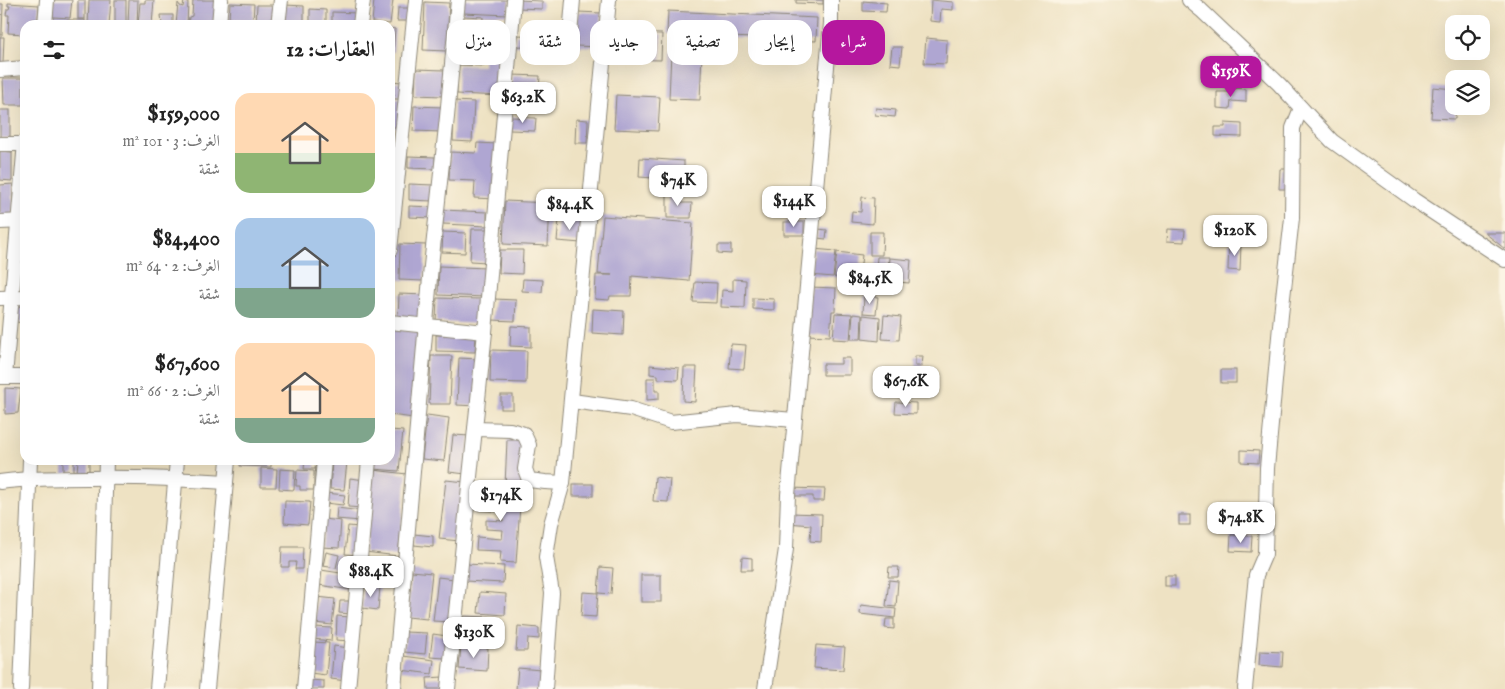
<!DOCTYPE html>
<html lang="ar">
<meta charset="utf-8">
<style>
body{margin:0;font-family:"IM FELL English",Amiri,serif;background:#f6f6f6;color:#222;direction:rtl;height:100vh;display:flex;flex-direction:column;font-size:19px;white-space:nowrap}
*{box-sizing:border-box;margin:0}
p{font-size:16px;color:#767676}
.icon{flex:none;width:28px;height:28px;fill:none;stroke:currentColor;stroke-width:2;stroke-linecap:round;stroke-linejoin:round}
.map{position:relative;flex:1;overflow:hidden;direction:ltr}
.sheet{position:absolute;left:20px;top:20px;width:375px;height:445px;display:flex;flex-direction:column;background:#fff;border-radius:15px;box-shadow:0 5px 20px #0002;direction:rtl}
.sheet>*{flex:none}
.guide{position:absolute;left:410px;top:20px;width:475px;height:45px;direction:rtl;display:flex;gap:10px}
.buttons{position:absolute;left:1445px;top:15px;display:grid;gap:10px}
.buttons a{display:grid;place-items:center;width:45px;height:45px;border-radius:10px;background:#fff;box-shadow:0 5px 20px #0002;font-size:25px}
.price{position:absolute;translate:-50% -42px;padding:0 11px;border-radius:10px;background:#fff;color:#222;font-size:16px;line-height:32px;filter:drop-shadow(0 1px 2px #0008)}
.price::after{content:'';position:absolute;left:50%;top:30px;width:15px;height:11px;margin-left:-8px;background:inherit;clip-path:polygon(0 0,100% 0,50% 100%)}
.price.on{background:#b5179e;color:#fff}
ul{padding:0;list-style:none}
li{display:flex;align-items:center;gap:15px;height:125px;padding:0 20px}
li span{display:grid;place-items:center;flex:none;width:140px;height:100px;border-radius:15px;color:#555}
li>.icon{margin-inline-start:auto}
span .icon{width:60px;height:60px;fill:#fffc;stroke-width:1}
li b{font-size:21px}
h2{display:flex;justify-content:space-between;align-items:center;height:60px;padding:0 20px;font-size:21px}
.chip{padding:0 18px;border-radius:15px;background:#fff;box-shadow:0 5px 20px #0002;font-size:18px;line-height:45px}
.chip.on{background:#b5179e;color:#fff}
.map>svg:first-child{display:block}
</style>
<div class="map">
<svg width="1505" height="689" viewBox="0 0 1505 689">
<rect width="100%" height="100%" fill="#fcf5e5"/>
<filter id="ink" filterUnits="userSpaceOnUse"><feTurbulence type="fractalNoise" baseFrequency=".02" numOctaves="2"/><feDisplacementMap in="SourceGraphic" scale="10" xChannelSelector="R" yChannelSelector="G"/><feConvolveMatrix kernelMatrix="1 2 1 2 8 2 1 2 1" color-interpolation-filters="sRGB"/></filter>
<filter id="wash" filterUnits="userSpaceOnUse"><feTurbulence type="fractalNoise" baseFrequency=".0096" numOctaves="4" result="noise"/><feDisplacementMap in="SourceGraphic" scale="20" xChannelSelector="R" yChannelSelector="G"/><feGaussianBlur stdDeviation="1.12" result="paint"/><feColorMatrix in="noise" values="0 0 0 0 0 0 0 0 0 0 0 0 0 0 0 0 0 1.4 0 .05"/><feComposite in="paint" operator="in"/></filter>
<g filter="url(#wash)">
<rect width="100%" height="100%" fill="#eee2c3"/>
<g id="blocks">
<g fill="#afa6d2">
<polygon points="54,0 72,0 70,18 53,17"/>
<rect x="78" y="0" width="7" height="19"/>
<polygon points="89,0 111,0 109,25 88,25"/>
<rect x="115" y="0" width="11" height="25"/>
<polygon points="129,0 138,0 137,25 128,25"/>
<polygon points="145,0 154,0 152,25 138,25 140,3 145,3"/>
<polygon points="193,0 216,0 214,25 188,25 189,17 192,16"/>
<polygon points="374,0 393,0 390,24 372,22"/>
<polygon points="463,0 509,0 508,15 463,13"/>
<polygon points="519,0 542,1 542,9 518,8"/>
<polygon points="796,0 823,0 823,4 796,3"/>
<polygon points="931,0 953,2 953,10 941,9 940,22 930,21"/>
<polygon points="184,1 188,2 187,25 176,25 178,3 180,6 183,7"/>
<polygon points="863,1 887,3 886,12 863,11"/>
<polygon points="425,2 449,3 447,51 423,50"/>
<polygon points="8,3 39,5 38,19 31,19 31,25 25,25 25,34 8,33 9,15 6,15 7,9 9,9 10,6 8,6"/>
<polygon points="230,3 254,4 253,21 229,20"/>
<polygon points="0,4 3,4 2,35 0,35"/>
<polygon points="257,5 274,5 273,23 256,22"/>
<polygon points="285,5 304,6 304,25 284,25"/>
<polygon points="398,8 411,8 411,21 397,21"/>
<polygon points="310,9 326,10 326,25 310,25"/>
<polygon points="668,11 817,18 816,41 667,34"/>
<polygon points="332,12 358,13 357,25 332,25"/>
<polygon points="578,12 601,13 599,47 576,46"/>
<polygon points="161,15 173,15 173,25 162,25"/>
<polygon points="463,16 483,17 481,53 462,53"/>
<rect x="67" y="20" width="18" height="5"/>
<polygon points="390,28 395,29 393,52 390,52"/>
<polygon points="485,29 504,30 501,96 457,94 458,65 484,66"/>
<polygon points="548,32 562,35 560,46 546,44"/>
<polygon points="621,33 662,34 661,60 621,59"/>
<polygon points="516,35 543,36 543,47 515,46"/>
<polygon points="0,37 4,37 3,63 0,63"/>
<polygon points="926,38 947,40 946,64 924,63"/>
<polygon points="892,47 902,47 900,65 890,64"/>
<polygon points="671,51 702,53 700,100 669,99"/>
<polygon points="416,69 444,70 443,96 415,95"/>
<polygon points="512,75 540,76 539,90 511,89"/>
<polygon points="3,78 23,78 23,105 4,105"/>
<polygon points="390,81 403,82 403,96 390,95"/>
<polygon points="1433,87 1454,89 1454,106 1456,106 1455,119 1431,118"/>
<polygon points="1230,88 1246,89 1246,102 1231,101 1230,109 1217,108 1217,92 1230,92"/>
<polygon points="616,95 660,97 658,131 614,129"/>
<polygon points="391,99 403,99 402,127 390,127"/>
<polygon points="454,101 474,102 472,142 453,141"/>
<polygon points="414,106 443,107 442,132 413,131"/>
<polygon points="876,108 896,110 895,117 875,115"/>
<rect x="0" y="110" width="10" height="28"/>
<polygon points="510,117 536,118 535,131 510,130"/>
<polygon points="576,119 588,120 587,143 575,143"/>
<polygon points="1225,123 1242,124 1242,137 1215,136 1215,127 1225,127"/>
<polygon points="477,143 498,144 496,199 474,198 475,181 449,180 450,152 476,153"/>
<polygon points="0,151 12,152 12,181 0,180"/>
<polygon points="408,156 435,157 435,169 408,168"/>
<polygon points="640,158 684,161 684,180 639,177"/>
<polygon points="1280,169 1289,169 1288,189 1279,189"/>
<polygon points="13,184 13,218 0,218 0,185"/>
<polygon points="409,184 433,185 433,201 409,200"/>
<polygon points="667,192 680,192 680,203 692,203 691,218 667,218"/>
<polygon points="787,194 808,194 807,212 786,211"/>
<polygon points="862,197 874,198 873,224 851,222 852,211 861,212"/>
<polygon points="505,201 550,203 548,246 503,244"/>
<polygon points="409,206 433,207 433,218 409,217"/>
<polygon points="443,210 487,212 487,226 443,224"/>
<polygon points="603,216 693,223 689,281 632,276 631,296 610,296 609,300 595,299 596,275 612,275 598,274"/>
<polygon points="559,219 582,220 581,243 557,241"/>
<rect x="784" y="222" width="20" height="13"/>
<polygon points="472,229 489,229 487,262 470,261"/>
<polygon points="818,229 827,230 826,239 817,238"/>
<polygon points="1168,229 1185,230 1184,242 1167,241"/>
<polygon points="443,232 466,233 465,253 442,252"/>
<polygon points="870,232 883,232 882,255 870,255"/>
<polygon points="1485,233 1505,233 1505,249"/>
<polygon points="400,244 426,245 424,281 399,280"/>
<polygon points="1229,244 1241,244 1240,271 1228,270"/>
<polygon points="718,245 731,245 731,254 718,253"/>
<polygon points="813,249 836,251 833,277 810,275"/>
<polygon points="500,250 523,250 522,274 499,273"/>
<polygon points="837,252 862,255 859,280 834,277"/>
<polygon points="877,257 889,257 887,281 875,280"/>
<polygon points="890,258 911,260 909,283 888,281"/>
<polygon points="439,266 486,268 485,297 438,295"/>
<polygon points="523,279 543,280 542,292 522,291"/>
<polygon points="733,279 746,280 745,308 721,307 722,290 733,291"/>
<polygon points="695,282 717,283 716,303 693,302"/>
<polygon points="810,287 836,288 835,311 832,311 830,336 807,335"/>
<polygon points="399,294 426,295 425,319 398,318"/>
<polygon points="864,296 878,297 876,314 863,313"/>
<polygon points="437,298 483,299 482,324 436,322"/>
<polygon points="753,298 774,299 774,310 753,309"/>
<polygon points="494,299 516,300 515,321 492,320"/>
<polygon points="17,306 25,307 25,323 16,322"/>
<polygon points="593,309 624,311 623,335 592,333"/>
<polygon points="835,313 852,314 850,340 833,339"/>
<polygon points="853,314 862,315 861,339 851,339"/>
<polygon points="863,315 880,317 879,341 862,339"/>
<polygon points="884,315 901,317 899,340 882,339"/>
<polygon points="511,326 531,327 531,347 510,346"/>
<polygon points="390,329 423,332 414,418 390,415"/>
<polygon points="436,335 476,336 475,352 436,351"/>
<polygon points="731,344 746,345 744,369 729,368"/>
<polygon points="491,350 527,351 526,383 490,382"/>
<polygon points="431,356 452,356 450,404 429,404"/>
<polygon points="915,356 923,356 922,366 915,366"/>
<polygon points="459,358 478,359 476,406 457,405"/>
<polygon points="841,358 850,358 850,375 823,375 823,364 841,364"/>
<polygon points="650,365 679,368 678,380 658,379 658,375 650,374"/>
<polygon points="684,367 697,367 695,402 683,401"/>
<rect x="1221" y="370" width="15" height="13"/>
<polygon points="647,378 655,378 655,391 659,391 659,399 647,400"/>
<polygon points="5,388 21,389 18,413 5,414"/>
<rect x="501" y="395" width="12" height="14"/>
<polygon points="896,402 916,403 916,414 895,413"/>
<polygon points="427,415 449,418 444,461 422,459"/>
<polygon points="390,430 403,431 399,471 373,469 374,460 390,460"/>
<polygon points="453,435 470,436 466,474 449,472"/>
<polygon points="507,440 523,440 521,486 505,486"/>
<polygon points="1241,450 1259,451 1258,463 1241,462"/>
<polygon points="63,460 74,460 74,471 63,475"/>
<polygon points="78,460 89,460 89,475 81,474 82,471 77,472"/>
<polygon points="240,460 271,460 271,467 240,466"/>
<polygon points="305,460 316,460 315,469 304,469"/>
<polygon points="332,461 347,462 344,490 330,489"/>
<polygon points="261,468 277,469 276,487 261,487"/>
<polygon points="280,469 295,470 294,490 279,489"/>
<polygon points="297,470 314,471 314,490 300,490 300,486 296,486"/>
<polygon points="373,470 407,474 398,556 365,552"/>
<polygon points="655,477 670,479 668,502 653,501"/>
<polygon points="350,478 365,480 363,508 348,507"/>
<polygon points="446,480 466,482 460,541 439,539"/>
<rect x="573" y="484" width="20" height="12"/>
<polygon points="479,488 521,491 516,563 500,562 501,551 476,550 477,537 502,539 503,530 486,529 486,520 503,521 504,512 478,510"/>
<polygon points="789,488 825,489 824,501 813,501 813,496 789,496"/>
<polygon points="326,493 345,495 343,505 325,503"/>
<polygon points="285,501 310,502 308,525 284,523"/>
<polygon points="1264,506 1264,519 1249,519 1249,507"/>
<polygon points="337,508 362,511 361,521 336,519"/>
<polygon points="789,513 822,514 821,542 810,541 811,525 788,523"/>
<rect x="1179" y="515" width="11" height="10"/>
<polygon points="324,519 341,521 339,548 321,547"/>
<polygon points="348,526 360,527 357,555 345,554"/>
<polygon points="414,534 433,536 433,547 414,545"/>
<polygon points="1231,535 1252,536 1251,552 1230,551"/>
<polygon points="282,547 303,547 302,569 295,569 296,562 289,562 289,567 281,567"/>
<polygon points="326,552 339,555 336,568 323,566"/>
<polygon points="345,557 358,557 358,571 345,570"/>
<polygon points="742,557 752,558 752,570 741,570"/>
<polygon points="466,564 504,566 503,583 465,581"/>
<polygon points="600,567 613,568 611,594 598,593"/>
<polygon points="889,567 899,567 898,577 888,577"/>
<polygon points="321,570 353,575 351,590 319,585"/>
<polygon points="412,571 432,573 427,619 407,617"/>
<rect x="641" y="575" width="20" height="27"/>
<rect x="1165" y="576" width="10" height="10"/>
<polygon points="438,577 454,579 449,622 433,621"/>
<polygon points="889,580 898,581 896,607 886,606"/>
<polygon points="364,586 380,587 378,610 362,608"/>
<polygon points="480,592 506,594 505,615 478,613"/>
<polygon points="583,592 598,593 596,617 581,616"/>
<polygon points="317,597 335,599 332,625 315,623"/>
<polygon points="340,601 352,601 351,614 339,613"/>
<polygon points="861,605 896,609 895,618 860,614"/>
<polygon points="337,616 351,617 350,641 336,640"/>
<polygon points="463,616 490,617 488,645 461,643"/>
<polygon points="886,619 894,619 894,629 885,628"/>
<polygon points="518,626 539,628 539,639 528,638 527,651 516,651"/>
<polygon points="314,627 332,628 331,641 313,639"/>
<polygon points="405,632 427,633 425,654 404,652"/>
<polygon points="433,634 447,636 445,658 430,657"/>
<polygon points="313,642 329,643 326,675 310,673"/>
<polygon points="816,645 845,647 843,670 814,668"/>
<polygon points="334,646 348,648 346,681 331,679"/>
<polygon points="461,646 488,648 487,671 459,669"/>
<polygon points="1260,651 1283,652 1282,667 1259,665"/>
<polygon points="403,656 434,660 432,674 401,670"/>
<polygon points="518,668 541,670 540,689 516,689"/>
<polygon points="443,677 444,689 428,689 427,678"/>
<polygon points="309,680 324,681 324,689 308,689"/>
</g>
</g>
</g>
<g filter="url(#ink)">
<use href="#blocks" fill-opacity="0" stroke="#8c8677" stroke-width="1"/>
<g fill="none" stroke-linecap="round" stroke-linejoin="round">
<g stroke="#8c8677" stroke-width="16">
<g id="street">
<polyline points="1189,0 1201,10 1279,84 1332,141 1414,200 1505,260"/>
<polyline points="45,25 47,0"/>
<polyline points="219,25 221,0"/>
<polyline points="278,25 281,0"/>
<polyline points="360,25 363,0"/>
<polyline points="569,46 573,0"/>
<polyline points="0,70 25,68"/>
<polyline points="0,144 25,144"/>
<polyline points="0,222 25,221"/>
<polyline points="390,250 416,0"/>
<polyline points="0,298 25,297"/>
<polyline points="390,322 485,332"/>
<polyline points="0,377 25,377"/>
<polyline points="5,377 25,142"/>
<polyline points="572,401 631,409 671,422 737,415 794,420"/>
<polyline points="475,429 510,430 524,434 529,445 525,469 529,480 545,482 563,483"/>
<path d="M0 482C29 478 58 478 88 478 134 477 180 479 226 482"/>
<polyline points="21,689 30,460"/>
<polyline points="99,689 106,460"/>
<polyline points="157,689 177,460"/>
<polyline points="207,689 228,460"/>
<polyline points="304,689 324,460"/>
<polyline points="348,689 369,460"/>
<polyline points="394,689 431,266 447,117 458,0"/>
<polyline points="448,689 485,332 514,0"/>
<polyline points="545,689 552,593 546,557 551,524 563,483 609,0"/>
<polyline points="765,689 786,549 788,495 831,23 831,0"/>
<polyline points="1245,689 1256,575 1265,554 1267,468 1281,315 1292,218 1293,128 1301,108"/>
</g>
</g>
<use href="#street" stroke="#fff" stroke-width="14"/>
</g>
</g>
</svg>
<div class="buttons">
<a><svg class="icon" aria-label="locate" viewBox="0 0 24 24"><circle cx="12" cy="12" r="6"/><path d="M12 2v4M12 18v4M2 12h4M18 12h4"/></svg></a>
<a><svg class="icon" aria-label="layers" viewBox="0 0 24 24"><path d="M12 4l9 5-9 5-9-5zM3 14l9 5 9-5"/></svg></a>
</div>
<b class="price on" style="left:1231px;top:98px">$159K</b>
<b class="price" style="left:523px;top:124px">$63.2K</b>
<b class="price" style="left:678px;top:207px">$74K</b>
<b class="price" style="left:794px;top:228px">$144K</b>
<b class="price" style="left:570px;top:231px">$84.4K</b>
<b class="price" style="left:1235px;top:257px">$120K</b>
<b class="price" style="left:870px;top:305px">$84.5K</b>
<b class="price" style="left:906px;top:408px">$67.6K</b>
<b class="price" style="left:501px;top:522px">$174K</b>
<b class="price" style="left:1241px;top:544px">$74.8K</b>
<b class="price" style="left:371px;top:598px">$88.4K</b>
<b class="price" style="left:474px;top:659px">$130K</b>
<div class="guide">
<a class="chip on">شراء</a>
<a class="chip">إيجار</a>
<a class="chip">تصفية</a>
<a class="chip">جديد</a>
<a class="chip">شقة</a>
<a class="chip">منزل</a>
</div>
<section class="sheet">
<h2>العقارات: 12<svg class="icon" aria-label="filters" viewBox="0 0 24 24"><path d="M4 7h16M4 17h16"/><circle cx="9" cy="7" r="2"/><circle cx="15" cy="17" r="2"/></svg></h2>
<ul>
<li><span style="background:linear-gradient(#ffd9b3 60%,#8fb573 0)"><svg class="icon" aria-label="home" viewBox="0 0 24 24"><path d="M3 11l9-7 9 7M6 9v11h12V9"/></svg></span><div><b>$159,000</b><p>الغرف: 3 · 101 m²</p><p>شقة</p></div></li>
<li><span style="background:linear-gradient(#a9c7e8 70%,#7fa58c 0)"><svg class="icon" aria-label="home" viewBox="0 0 24 24"><path d="M3 11l9-7 9 7M6 9v11h12V9"/></svg></span><div><b>$84,400</b><p>الغرف: 2 · 64 m²</p><p>شقة</p></div></li>
<li><span style="background:linear-gradient(#ffd9b3 75%,#7fa58c 0)"><svg class="icon" aria-label="home" viewBox="0 0 24 24"><path d="M3 11l9-7 9 7M6 9v11h12V9"/></svg></span><div><b>$67,600</b><p>الغرف: 2 · 66 m²</p><p>شقة</p></div></li>
</ul>
</section>
</div>
